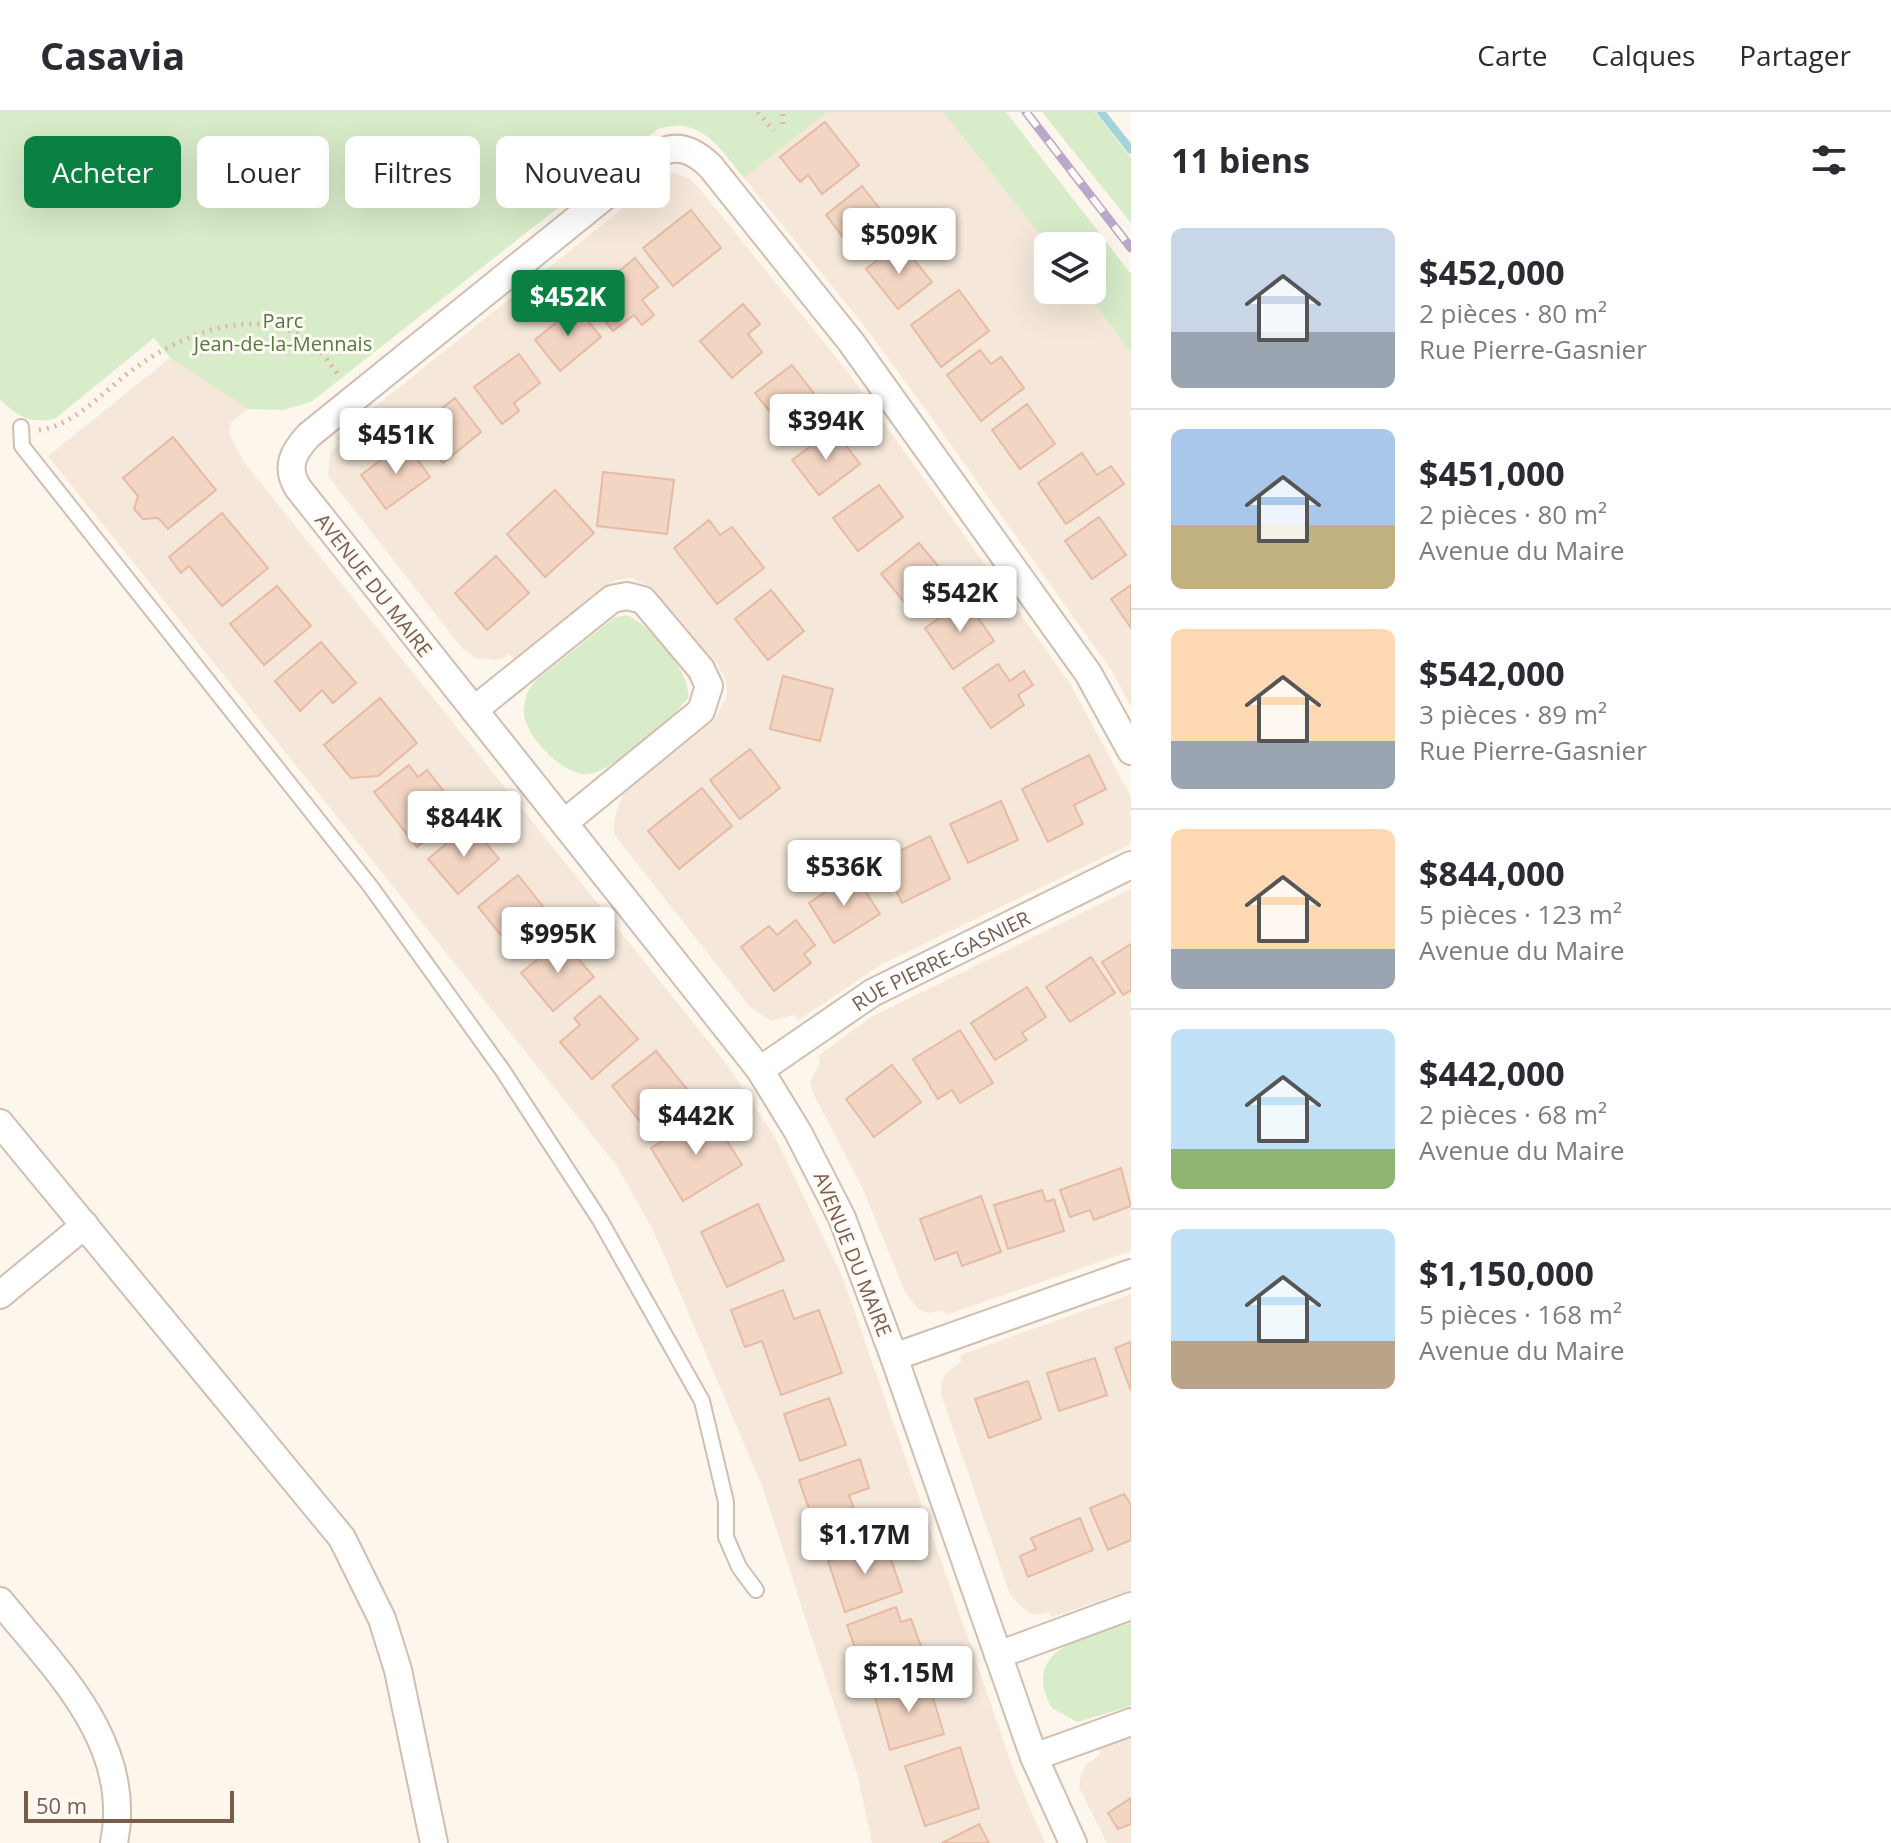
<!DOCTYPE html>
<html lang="fr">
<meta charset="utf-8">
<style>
body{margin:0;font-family:"Open Sans",sans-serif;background:#f2f2f3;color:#2b2b33;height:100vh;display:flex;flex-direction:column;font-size:30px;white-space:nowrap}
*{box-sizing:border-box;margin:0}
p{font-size:26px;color:#7c7c81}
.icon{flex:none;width:44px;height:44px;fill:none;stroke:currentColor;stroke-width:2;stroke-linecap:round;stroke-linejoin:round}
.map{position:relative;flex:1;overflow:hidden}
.drawer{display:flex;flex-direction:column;background:#fff;width:760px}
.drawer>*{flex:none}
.hud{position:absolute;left:24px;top:24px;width:760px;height:72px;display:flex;gap:16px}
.fabs{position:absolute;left:1034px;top:120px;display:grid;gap:16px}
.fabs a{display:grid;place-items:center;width:72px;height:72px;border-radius:12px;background:#fff;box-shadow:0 8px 32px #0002;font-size:40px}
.scale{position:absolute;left:24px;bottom:20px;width:210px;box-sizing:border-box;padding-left:8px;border:4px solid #7a5c4d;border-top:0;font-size:22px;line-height:28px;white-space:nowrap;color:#7a5c4d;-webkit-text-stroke:6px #fffaf3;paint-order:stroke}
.price{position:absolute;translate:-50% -68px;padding:0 18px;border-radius:8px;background:#fff;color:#222;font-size:26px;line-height:52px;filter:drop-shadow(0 2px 4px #0008)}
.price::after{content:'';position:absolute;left:50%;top:48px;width:24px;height:18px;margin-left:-12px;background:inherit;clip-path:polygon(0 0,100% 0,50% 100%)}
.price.current{background:#0b8043;color:#fff}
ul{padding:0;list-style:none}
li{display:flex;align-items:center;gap:24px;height:200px;padding:0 40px}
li+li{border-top:2px solid #e1e1e2}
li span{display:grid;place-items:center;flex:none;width:224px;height:160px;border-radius:12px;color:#555}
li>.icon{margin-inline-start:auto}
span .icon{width:96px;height:96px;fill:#fffc;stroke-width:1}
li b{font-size:34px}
h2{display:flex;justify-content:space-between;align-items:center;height:96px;padding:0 40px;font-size:34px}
.chip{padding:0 28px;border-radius:12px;background:#fff;box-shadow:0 8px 32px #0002;font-size:28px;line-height:72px}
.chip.current{background:#0b8043;color:#fff}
header{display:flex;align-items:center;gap:48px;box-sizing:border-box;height:112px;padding:0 40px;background:#fff;border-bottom:2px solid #e1e1e2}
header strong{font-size:38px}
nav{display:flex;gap:44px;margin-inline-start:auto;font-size:28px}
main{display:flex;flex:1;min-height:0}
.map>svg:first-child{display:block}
</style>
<header>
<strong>Casavia</strong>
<nav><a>Carte</a><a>Calques</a><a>Partager</a></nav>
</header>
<main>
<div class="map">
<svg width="1131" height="1731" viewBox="0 0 1131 1731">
<rect width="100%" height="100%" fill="#fdf6ec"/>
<g fill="#f5e8da">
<polygon points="827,0 943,0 1049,134 1048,178 1084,178 1131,241 1131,595 1112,559 931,305 866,216 744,66"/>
<polygon points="672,61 689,66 699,76 844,255 1071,573 1131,685 1131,730 1125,735 882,852 799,908 794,903 771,909 750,895 614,722 614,708 623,682 715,607 727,584 726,568 717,552 654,477 632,466 616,468 514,547 509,542 500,548 475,546 461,535 328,364 330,341 340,330 336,326 653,72"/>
<polygon points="170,246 248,297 231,310 229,321 244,350 728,954 776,1027 843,1166 1014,1659 1045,1731 872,1731 858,1665 762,1374 654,1120 617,1054 48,344"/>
<polygon points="1131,777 1131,1139 946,1203 943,1198 929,1201 919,1198 905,1180 862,1075 813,981 810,970 820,950 818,944 871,905"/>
<polygon points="1131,1182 1131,1478 1052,1505 1049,1500 1038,1503 1027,1500 1010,1483 941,1282 941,1272 946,1261 962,1249 960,1243"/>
<polygon points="1131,1626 1131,1731 1107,1731 1079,1675 1080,1666 1086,1653 1100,1643 1099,1637"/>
</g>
<g fill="#d8ecc9">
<path d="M0 0H827L744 66C720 37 701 3 658 17L311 290 283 298 248 297 170 246 154 226 56 306C31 313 19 305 0 288Z"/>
<polygon points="943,0 1006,0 1131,162 1131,241 1084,178 1092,178 1092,134 1049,134"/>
<polygon points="1042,0 1095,0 1131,46 1131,111"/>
<path d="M626 503C648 510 693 562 688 586 673 606 611 662 587 662 563 663 527 626 524 603 523 590 527 579 535 569L614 506Z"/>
<path d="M1131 1511V1594L1077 1610 1052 1596C1018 1535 1089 1525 1131 1511Z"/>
</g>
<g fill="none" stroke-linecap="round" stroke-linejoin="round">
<polyline stroke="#a5d3da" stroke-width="8" points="1101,0 1131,38"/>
</g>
<g fill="#f3d5c3" stroke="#e6bba3" stroke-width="2">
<polygon points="825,10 859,53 822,82 808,63 800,70 780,45"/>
<polygon points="862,74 896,118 860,147 826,103"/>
<polygon points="691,98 721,136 673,174 643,136"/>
<polygon points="900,130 932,170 898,197 866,157"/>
<polygon points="635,146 658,175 642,188 654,203 642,213 634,203 613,219 586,187"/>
<polygon points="959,178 989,219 941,255 911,213"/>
<polygon points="743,192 760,212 748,222 762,240 732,266 700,229"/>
<polygon points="576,194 601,225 560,259 535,228"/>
<polygon points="980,238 991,252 1001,245 1024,276 981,309 947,263"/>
<polygon points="519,242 540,271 514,291 519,299 502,312 474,275"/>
<polygon points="792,253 822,292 786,320 755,281"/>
<polygon points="455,286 481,320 443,351 416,317"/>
<polygon points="1027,292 1055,332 1020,357 992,318"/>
<polygon points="834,317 860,352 819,383 792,348"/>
<polygon points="173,325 216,378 168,417 158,406 143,407 134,397 138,384 123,366"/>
<polygon points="405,330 430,365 386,397 361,363"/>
<polygon points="1082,341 1097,363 1111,354 1124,372 1066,412 1038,371"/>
<polygon points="603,360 674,368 667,422 597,414"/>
<polygon points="879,373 903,405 858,439 833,406"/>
<polygon points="555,378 594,421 545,465 507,422"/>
<polygon points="222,401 268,456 222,494 189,454 181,461 169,445"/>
<polygon points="1099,405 1126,443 1092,467 1065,429"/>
<polygon points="709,408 720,423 732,415 764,456 717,492 674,436"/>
<polygon points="919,431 948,466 910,497 881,462"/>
<polygon points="496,444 529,481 487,518 455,481"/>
<polygon points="1131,473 1131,516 1111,487"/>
<polygon points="277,474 311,514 264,553 230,512"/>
<polygon points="771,478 804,519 768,548 735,507"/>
<polygon points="966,488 994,529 953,557 925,516"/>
<polygon points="321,530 356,571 333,591 322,578 300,599 275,569"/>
<polygon points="998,552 1010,569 1024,559 1033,573 1018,583 1024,593 991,616 963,576"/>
<polygon points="783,564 833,577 820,629 770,617"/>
<polygon points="380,586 417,631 378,664 351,666 324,633"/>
<polygon points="750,637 780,676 740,707 710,668"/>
<polygon points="1089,643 1106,677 1074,693 1083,712 1048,730 1022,677"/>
<polygon points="409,653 418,665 427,658 460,700 417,735 374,680"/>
<polygon points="702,676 732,714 679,757 648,719"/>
<polygon points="1001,689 1018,728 968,751 950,712"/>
<polygon points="470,712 499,747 458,782 428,747"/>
<polygon points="930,724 950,767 902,791 881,748"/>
<polygon points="854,761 880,802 834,831 809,791"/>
<polygon points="518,763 553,807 514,839 478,795"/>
<polygon points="796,808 815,833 804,842 811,851 774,879 741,835 769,814 777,823"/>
<polygon points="562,827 594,865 553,899 521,861"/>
<polygon points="1131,832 1131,878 1123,883 1102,850"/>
<polygon points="1091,845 1115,881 1070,910 1046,875"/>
<polygon points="1027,875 1046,905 1022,921 1027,928 995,948 971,911"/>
<polygon points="600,884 638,927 592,967 560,930 580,913 574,906"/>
<polygon points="960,918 993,971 960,991 952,978 938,987 913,947"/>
<polygon points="656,939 691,982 646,1017 612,974"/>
<polygon points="892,953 921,990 874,1025 846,987"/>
<polygon points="709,1000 742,1053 683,1089 651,1036"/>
<polygon points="1121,1056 1131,1094 1094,1108 1090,1098 1070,1105 1060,1078"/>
<polygon points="1042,1078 1046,1090 1054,1087 1064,1119 1008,1137 994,1093"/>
<polygon points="981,1084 1001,1140 962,1154 957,1140 935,1148 920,1107"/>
<polygon points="758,1092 784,1148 727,1175 701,1120"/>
<polygon points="783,1178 794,1207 819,1198 842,1261 781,1283 762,1229 745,1235 731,1198"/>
<polygon points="1131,1230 1131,1279 1115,1236"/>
<polygon points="1095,1246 1107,1283 1059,1299 1047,1261"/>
<polygon points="1028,1269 1041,1307 989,1326 975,1287"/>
<polygon points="829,1286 846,1333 800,1349 784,1302"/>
<polygon points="860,1347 869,1376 849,1383 860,1414 820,1428 799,1368"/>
<polygon points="1124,1382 1131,1393 1131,1428 1108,1438 1090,1396"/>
<polygon points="1080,1406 1093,1438 1028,1465 1020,1444 1036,1437 1031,1426"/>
<polygon points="885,1429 902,1480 845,1500 828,1449"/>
<polygon points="896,1495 901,1510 911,1507 926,1548 866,1568 847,1513"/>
<polygon points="927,1566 944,1622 890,1638 874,1582"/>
<polygon points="960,1635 979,1696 925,1714 905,1654"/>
<polygon points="1131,1686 1131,1712 1118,1717 1108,1701"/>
<polygon points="979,1712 989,1731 942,1731"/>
</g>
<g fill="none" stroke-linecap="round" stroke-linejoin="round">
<g stroke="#d1beb0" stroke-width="18">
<polyline id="lane" points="21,315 22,334 371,775 503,959 600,1108 702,1289 726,1390 726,1425 739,1455 756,1478"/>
</g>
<g stroke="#d1beb0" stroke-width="30">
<g id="street">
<polyline points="474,598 612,487 627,484 643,488 701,557 709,574 701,599 564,711"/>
<path id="s1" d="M760 958 872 881 1131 753"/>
<polyline points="0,1011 342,1426 382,1507 398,1558 434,1731"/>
<polyline points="0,1183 85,1113"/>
<polyline points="894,1245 1131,1161"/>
<path d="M0 1489C57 1559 134 1632 114 1731"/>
<polyline points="998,1543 1131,1494"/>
<polyline points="1034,1645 1131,1610"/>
<path d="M1073 1731 1034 1645 894 1245 842 1106 798 1020 760 958 298 376C285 355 293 340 309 323L656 43C677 30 695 39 711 55L851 230 1088 561 1131 639"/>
</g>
</g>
<g stroke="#d9b8a5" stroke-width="5" stroke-dasharray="2 6" stroke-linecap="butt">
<polyline points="758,0 774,19"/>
<polyline points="783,12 783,0"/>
<path d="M39 318C74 314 104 279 131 259 176 225 247 194 302 224 318 233 329 250 339 264"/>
</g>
<use href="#lane" stroke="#fff" stroke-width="14"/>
<use href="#street" stroke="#fff" stroke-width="26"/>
<g stroke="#b9a8c9" stroke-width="9">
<polyline id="rail" points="1026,0 1131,136"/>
</g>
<use href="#rail" stroke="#fffaf3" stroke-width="6" stroke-dasharray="18" stroke-linecap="butt"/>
</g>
<g text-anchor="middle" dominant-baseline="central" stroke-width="6" stroke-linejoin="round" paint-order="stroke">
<g font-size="20" fill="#537a41" stroke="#fffaf3">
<text x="283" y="208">Parc<tspan x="283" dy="23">Jean-de-la-Mennais</tspan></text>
</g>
<g font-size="20" fill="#7a5c4d" stroke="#fffaf3">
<text transform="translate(374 473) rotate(52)">AVENUE DU MAIRE</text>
<text stroke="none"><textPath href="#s1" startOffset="212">RUE PIERRE-GASNIER</textPath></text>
<text transform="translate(853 1142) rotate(68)">AVENUE DU MAIRE</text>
</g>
</g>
</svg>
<div class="fabs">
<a><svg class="icon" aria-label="layers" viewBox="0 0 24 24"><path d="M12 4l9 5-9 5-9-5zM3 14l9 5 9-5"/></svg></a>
</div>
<div class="scale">50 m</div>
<b class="price" style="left:899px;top:164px">$509K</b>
<b class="price current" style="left:568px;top:226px">$452K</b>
<b class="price" style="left:826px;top:350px">$394K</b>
<b class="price" style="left:396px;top:364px">$451K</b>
<b class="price" style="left:960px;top:522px">$542K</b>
<b class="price" style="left:464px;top:747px">$844K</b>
<b class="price" style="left:844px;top:796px">$536K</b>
<b class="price" style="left:558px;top:863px">$995K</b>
<b class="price" style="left:696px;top:1045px">$442K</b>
<b class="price" style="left:865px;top:1464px">$1.17M</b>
<b class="price" style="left:909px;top:1602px">$1.15M</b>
<div class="hud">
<a class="chip current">Acheter</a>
<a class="chip">Louer</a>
<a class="chip">Filtres</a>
<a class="chip">Nouveau</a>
</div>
</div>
<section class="drawer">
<h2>11 biens<svg class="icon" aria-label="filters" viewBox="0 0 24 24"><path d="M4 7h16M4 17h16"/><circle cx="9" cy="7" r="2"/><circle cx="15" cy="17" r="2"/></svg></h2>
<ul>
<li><span style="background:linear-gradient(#c9d6e8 65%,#9aa5b1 0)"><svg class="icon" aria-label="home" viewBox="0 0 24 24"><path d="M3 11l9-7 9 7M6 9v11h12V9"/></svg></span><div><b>$452,000</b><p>2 pièces · 80 m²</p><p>Rue Pierre-Gasnier</p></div></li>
<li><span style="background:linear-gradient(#a9c7e8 60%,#c2b280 0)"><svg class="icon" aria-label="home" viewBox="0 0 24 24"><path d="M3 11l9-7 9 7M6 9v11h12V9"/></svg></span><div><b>$451,000</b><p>2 pièces · 80 m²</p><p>Avenue du Maire</p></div></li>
<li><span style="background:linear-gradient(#ffd9b3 70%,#9aa5b1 0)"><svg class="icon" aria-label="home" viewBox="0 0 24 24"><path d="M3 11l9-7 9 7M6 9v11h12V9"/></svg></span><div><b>$542,000</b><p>3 pièces · 89 m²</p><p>Rue Pierre-Gasnier</p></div></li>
<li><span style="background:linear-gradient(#ffd9b3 75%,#9aa5b1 0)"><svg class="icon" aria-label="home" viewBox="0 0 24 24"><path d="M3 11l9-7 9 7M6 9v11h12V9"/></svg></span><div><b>$844,000</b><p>5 pièces · 123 m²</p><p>Avenue du Maire</p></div></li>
<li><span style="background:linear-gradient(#bfe0f5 75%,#8fb573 0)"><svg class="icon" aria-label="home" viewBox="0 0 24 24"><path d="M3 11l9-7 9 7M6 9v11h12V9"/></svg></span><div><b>$442,000</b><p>2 pièces · 68 m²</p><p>Avenue du Maire</p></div></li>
<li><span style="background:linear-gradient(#bfe0f5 70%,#b9a48a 0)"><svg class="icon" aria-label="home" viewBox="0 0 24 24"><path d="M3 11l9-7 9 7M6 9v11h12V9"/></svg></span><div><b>$1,150,000</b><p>5 pièces · 168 m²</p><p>Avenue du Maire</p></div></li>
</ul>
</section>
</main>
